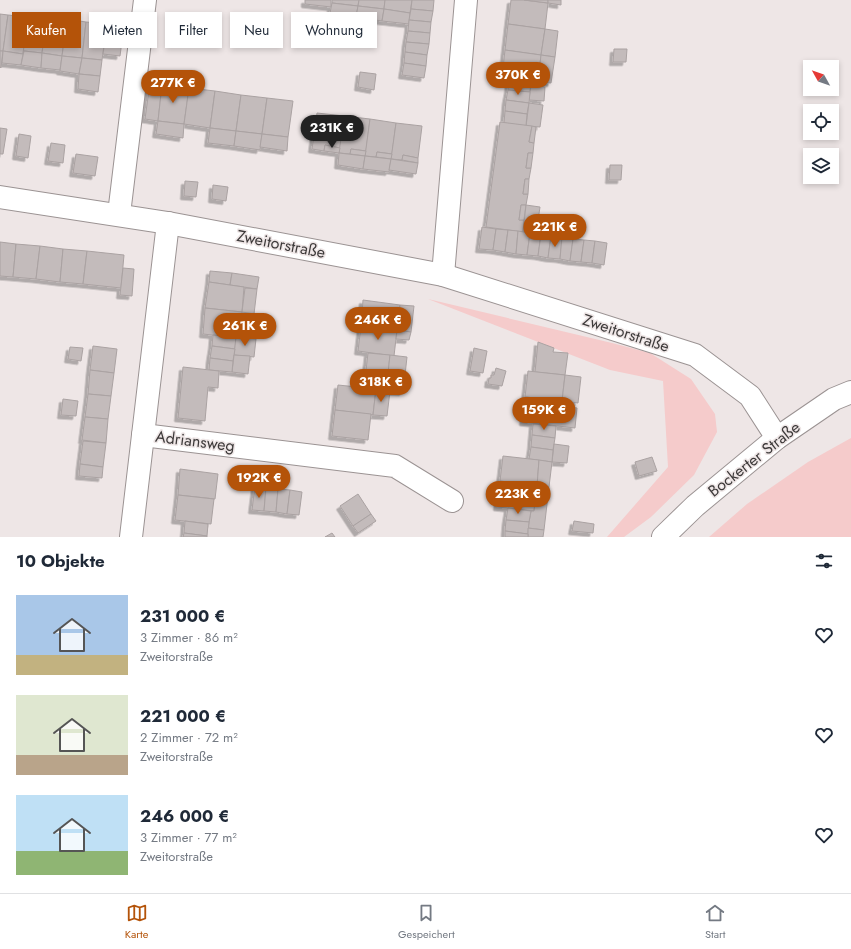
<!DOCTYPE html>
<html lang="de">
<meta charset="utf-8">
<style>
body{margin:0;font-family:Jost,sans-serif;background:#f6f6f7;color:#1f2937;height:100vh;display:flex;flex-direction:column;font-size:15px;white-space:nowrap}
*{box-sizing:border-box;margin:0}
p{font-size:13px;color:#747a83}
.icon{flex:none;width:22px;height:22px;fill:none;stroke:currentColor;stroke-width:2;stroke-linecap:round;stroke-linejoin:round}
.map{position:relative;height:537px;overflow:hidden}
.details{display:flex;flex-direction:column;background:#fff;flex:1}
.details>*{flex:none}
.hud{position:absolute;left:12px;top:12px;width:400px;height:36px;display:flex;gap:8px}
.needle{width:26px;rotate:310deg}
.buttons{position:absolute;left:803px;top:60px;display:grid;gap:8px}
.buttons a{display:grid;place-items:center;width:36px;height:36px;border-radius:0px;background:#fff;box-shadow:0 2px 6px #0003;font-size:20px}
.price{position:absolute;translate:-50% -34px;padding:0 9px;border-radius:14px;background:#b45309;color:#fff;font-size:13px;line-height:26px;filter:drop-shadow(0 1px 2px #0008)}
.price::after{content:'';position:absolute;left:50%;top:24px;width:12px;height:9px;margin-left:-6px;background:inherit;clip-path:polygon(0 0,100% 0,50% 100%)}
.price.selected{background:#222;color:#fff}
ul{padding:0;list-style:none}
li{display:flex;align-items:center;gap:12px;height:100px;padding:0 16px}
li span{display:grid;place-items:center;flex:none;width:112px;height:80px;border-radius:0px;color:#555}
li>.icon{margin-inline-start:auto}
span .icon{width:48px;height:48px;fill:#fffc;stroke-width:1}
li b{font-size:17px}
h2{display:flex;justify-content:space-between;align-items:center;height:48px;padding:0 16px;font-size:17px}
.chip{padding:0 14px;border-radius:0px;background:#fff;box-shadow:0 2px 6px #0003;font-size:14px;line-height:36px}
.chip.selected{background:#b45309;color:#fff}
.tabs{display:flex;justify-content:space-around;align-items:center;height:56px;border-top:1px solid #e0e1e3;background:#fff;font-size:11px;color:#747a83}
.tabs a{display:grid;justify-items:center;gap:2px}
.tabs .selected{color:#b45309}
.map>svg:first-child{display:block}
</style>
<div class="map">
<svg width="851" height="537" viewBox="0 0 851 537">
<defs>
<filter id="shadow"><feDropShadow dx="-3.5" dy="3.5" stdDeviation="0" flood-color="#0004"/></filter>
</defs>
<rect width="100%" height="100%" fill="#eee6e6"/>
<g fill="#f5cbcb">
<polygon points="428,299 612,343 650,353 691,379 715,414 717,432 694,475 651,517 624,537 607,537 668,467 663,381 610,370"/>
<polygon points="851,438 851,537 709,537 747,504 808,462"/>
</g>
<g fill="#c3bbbb" stroke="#aaa2a2" filter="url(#shadow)">
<polygon points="305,0 331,0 331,7 305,4"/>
<polygon points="332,0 359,0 358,6 332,3"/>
<polygon points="359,0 385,0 384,9 358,6"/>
<polygon points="385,0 412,0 410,13 384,9"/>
<polygon points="412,0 434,0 433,11 411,9"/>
<polygon points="511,0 524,0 548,3 545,29 508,24"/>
<polygon points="524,0 548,0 548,3"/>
<polygon points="548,0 561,0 561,5 548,3"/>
<polygon points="332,3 358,6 356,17 330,13"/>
<polygon points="358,6 384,9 382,21 356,17"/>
<polygon points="384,9 410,13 409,24 382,21"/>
<polygon points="411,9 433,11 431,22 409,20"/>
<polygon points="0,14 8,15 3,51 0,51"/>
<polygon points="27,14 28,14 23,54 3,51 8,15 26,17"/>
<polygon points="28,14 47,16 42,53 24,51 23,54"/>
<polygon points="47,16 67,19 62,56 42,53"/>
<polygon points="67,19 86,22 82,58 62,56"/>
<polygon points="409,20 431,22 430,33 408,31"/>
<polygon points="86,22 107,24 102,60 82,58"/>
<polygon points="107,24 124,26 120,56 103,54"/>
<polygon points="508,24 545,29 541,55 505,50"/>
<polygon points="545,29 558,31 555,57 541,55"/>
<polygon points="408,31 430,33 429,44 406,42"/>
<polygon points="406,42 429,44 427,55 405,52"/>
<polygon points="614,49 627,49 626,62 613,62"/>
<polygon points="505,50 541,55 538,82 502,77"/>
<polygon points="0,51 3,51 1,68 0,67"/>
<polygon points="3,51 23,54 21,65 2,63"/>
<polygon points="24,51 42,53 41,68 21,65"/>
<polygon points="405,52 427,55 426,66 404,63"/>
<polygon points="42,53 62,56 60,70 41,68"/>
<polygon points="541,55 555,57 551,83 538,82"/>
<polygon points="62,56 82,58 79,74 60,71"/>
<polygon points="82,58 102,60 100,76 79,74"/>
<polygon points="404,63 426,66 424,78 402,75"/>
<polygon points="360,72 376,74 374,90 358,87"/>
<polygon points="79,74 100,76 98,92 78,89"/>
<polygon points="509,78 531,81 530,92 508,90"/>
<polygon points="150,83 162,85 158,121 145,119"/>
<polygon points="162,85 189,88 184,124 158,121"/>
<polygon points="531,85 545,87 544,101 529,100"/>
<polygon points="189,88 215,91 210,128 184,124"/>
<polygon points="508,90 530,92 529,103 506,100"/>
<polygon points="215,91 241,95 236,131 210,128"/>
<polygon points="241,95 267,98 262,134 236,131"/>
<polygon points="267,98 293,101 288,137 262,134"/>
<polygon points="506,100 529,103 527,114 505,111"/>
<polygon points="529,103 543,105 540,127 526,126"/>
<polygon points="505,111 527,114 526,126 504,123"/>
<polygon points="317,113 344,116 340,148 325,145 324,151 312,149"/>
<polygon points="344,116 370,119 366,151 351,149 350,154 339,153"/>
<polygon points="370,119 396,123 392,154 377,152 376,157 365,156"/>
<polygon points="158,121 184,124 183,138 156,134"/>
<polygon points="500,122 532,126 529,142 534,143 533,153 528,153 526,168 531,168 529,179 525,179 523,194 528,194 526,205 521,205 519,220 524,220 523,232 486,227"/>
<polygon points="396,123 422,126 418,158 403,155 402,160 391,159"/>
<polygon points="532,126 536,127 534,143 529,142"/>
<polygon points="0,128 7,129 3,154 0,154"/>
<polygon points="210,128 236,131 234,146 208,143"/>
<polygon points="236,131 262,134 260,150 234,146"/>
<polygon points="19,134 31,136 28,158 16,156"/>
<polygon points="262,134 288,137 287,151 260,147"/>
<polygon points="51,143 65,145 63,163 48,161"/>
<polygon points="325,145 340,148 339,153 324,151"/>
<polygon points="351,149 366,151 365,156 350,154"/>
<polygon points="377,152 392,154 391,159 376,157"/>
<polygon points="339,153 365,156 363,169 338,165"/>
<polygon points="528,153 533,153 531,168 526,168"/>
<polygon points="76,154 98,157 95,176 73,173"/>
<polygon points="403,155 418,158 418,163 402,160"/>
<polygon points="365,156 391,159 389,172 363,169"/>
<polygon points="391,159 418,163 416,174 389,170"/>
<polygon points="610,165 622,165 621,180 609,180"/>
<polygon points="525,179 529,179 528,194 523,194"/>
<polygon points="185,181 198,182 196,197 184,196"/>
<polygon points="213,185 228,187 226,201 212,199"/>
<polygon points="521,205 526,205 524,220 519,220"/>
<polygon points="526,205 540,207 536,234 523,232"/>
<polygon points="482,227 496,229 493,250 479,249"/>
<polygon points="496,229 508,230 505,252 493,250"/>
<polygon points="508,230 518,231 516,254 505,252"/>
<polygon points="518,231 530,233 527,255 516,254"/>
<polygon points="530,233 541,234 538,256 527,255"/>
<polygon points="541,234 551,236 548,258 538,256"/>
<polygon points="551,236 562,237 560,259 548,258"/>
<polygon points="562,237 573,239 570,261 560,259"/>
<polygon points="573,239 584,240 581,262 570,261"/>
<polygon points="584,240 595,241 592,263 581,262"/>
<polygon points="595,241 607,243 604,265 592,263"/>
<polygon points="0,242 16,244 13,277 0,276"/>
<polygon points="16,244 40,246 36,279 13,277"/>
<polygon points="40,246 63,249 60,282 36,279"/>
<polygon points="63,249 87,251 83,284 60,282"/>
<polygon points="87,251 124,255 121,288 83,284"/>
<polygon points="123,268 134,269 132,296 120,295"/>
<polygon points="210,271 232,273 230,285 209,282"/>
<polygon points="232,273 259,277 257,289 230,285"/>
<polygon points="209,282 244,287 242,312 205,308"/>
<polygon points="245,288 257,289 254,314 242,312"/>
<polygon points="363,300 400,305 397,330 361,326"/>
<polygon points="400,305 414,306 411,332 397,330"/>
<polygon points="205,308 242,312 239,338 203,334"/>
<polygon points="361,326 397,330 394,356 358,351"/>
<polygon points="397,330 411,332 409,340 396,339"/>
<polygon points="213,335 236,337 235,349 212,346"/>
<polygon points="236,337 256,339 254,357 234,355"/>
<polygon points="538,342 554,348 553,352 568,353 565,375 535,372"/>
<polygon points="93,346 117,349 114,373 90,370"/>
<polygon points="212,346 235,349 233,361 210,358"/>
<polygon points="70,347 83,348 81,361 68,359"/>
<polygon points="474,348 487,351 483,373 470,371"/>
<polygon points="368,353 390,355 386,391 364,388"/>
<polygon points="234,355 250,356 248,374 232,372"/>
<polygon points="390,355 407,357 405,375 388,373"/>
<polygon points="210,358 233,361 232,372 209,370"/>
<polygon points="183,367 219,371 218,388 208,387 205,421 178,418"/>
<polygon points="496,368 506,371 502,386 488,384 489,378 491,378 491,375 494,375"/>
<polygon points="90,370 114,373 111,396 88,394"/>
<polygon points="528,371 565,375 562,401 525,397"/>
<polygon points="388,373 405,375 403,392 386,391"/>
<polygon points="565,375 581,377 578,403 562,401"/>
<polygon points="338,385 376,389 373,415 335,410"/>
<polygon points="376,389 390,391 387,416 373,415"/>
<polygon points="88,394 111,396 108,419 85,417"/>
<polygon points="526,397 562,401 562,406 577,408 575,428 523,422"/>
<polygon points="63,399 78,401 76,416 61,415"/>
<polygon points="562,401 574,403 574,407 562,406"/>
<polygon points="335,410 371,414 368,440 332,436"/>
<polygon points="85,417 108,419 106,443 82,440"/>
<polygon points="533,424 556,426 555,438 532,435"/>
<polygon points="532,435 555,438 553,450 531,447"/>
<polygon points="83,441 106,443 103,467 80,464"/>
<polygon points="554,444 569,446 567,463 552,462"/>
<polygon points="531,447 553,450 552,462 529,459"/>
<polygon points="503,456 539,460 537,486 500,481"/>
<polygon points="652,457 657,471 639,476 635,462"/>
<polygon points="539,460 552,462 549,487 537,486"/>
<polygon points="80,464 103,467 102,478 79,476"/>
<polygon points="180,469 218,474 215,499 178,495"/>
<polygon points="500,481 537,486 534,511 497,507"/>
<polygon points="255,486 266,487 264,511 252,510"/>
<polygon points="537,486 549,487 544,530 528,528 531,511 534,511"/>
<polygon points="266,487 278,489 276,512 264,511"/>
<polygon points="278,489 290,490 287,514 276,512"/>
<polygon points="290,490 302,492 299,515 287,514"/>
<polygon points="358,494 371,514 353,526 340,506"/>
<polygon points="178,495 214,499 211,524 175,520"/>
<polygon points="508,508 531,511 529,522 506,520"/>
<polygon points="371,514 376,521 358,533 353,526"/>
<polygon points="506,520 529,522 528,534 505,531"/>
<polygon points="185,521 208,524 207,536 184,533"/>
<polygon points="574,521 594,524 593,533 572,531"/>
<polygon points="528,528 544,530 543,537 528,537"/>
<polygon points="505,531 528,534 528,537 505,537"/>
<polygon points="184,533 207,536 207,537 183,537"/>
<polygon points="332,533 335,537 325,537"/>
</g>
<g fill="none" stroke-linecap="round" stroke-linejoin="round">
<g stroke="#9b9393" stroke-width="24">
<g id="minor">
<polyline points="0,197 168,223 443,275 695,355 750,396 777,438"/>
<polyline points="119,214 145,0"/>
<polyline points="443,275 466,0"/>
<polyline points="143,435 395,466 452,501"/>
<polyline points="131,537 168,223"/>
</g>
</g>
<g stroke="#9b9393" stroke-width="24">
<polyline id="tertiary" points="663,537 695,506 777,438 834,399 851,392"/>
</g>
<use href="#minor" stroke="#fff" stroke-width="22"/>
<use href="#tertiary" stroke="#fff" stroke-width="22"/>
</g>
<g text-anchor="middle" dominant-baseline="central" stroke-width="3" stroke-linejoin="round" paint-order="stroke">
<g font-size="16" fill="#3d3a3a" stroke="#eee6e6">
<text transform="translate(281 244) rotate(11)">Zweitorstraße</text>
<text transform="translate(626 333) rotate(18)">Zweitorstraße</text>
<text transform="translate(195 441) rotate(7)">Adriansweg</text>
<text transform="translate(754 459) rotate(-38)">Bockerter Straße</text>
</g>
</g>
</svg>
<div class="buttons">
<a><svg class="needle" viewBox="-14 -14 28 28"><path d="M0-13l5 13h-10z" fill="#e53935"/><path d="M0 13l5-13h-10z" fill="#747a83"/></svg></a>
<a><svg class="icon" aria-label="locate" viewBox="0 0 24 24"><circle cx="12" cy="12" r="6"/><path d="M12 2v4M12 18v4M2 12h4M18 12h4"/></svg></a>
<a><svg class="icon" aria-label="layers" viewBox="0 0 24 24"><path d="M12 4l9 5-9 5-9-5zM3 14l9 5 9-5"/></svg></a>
</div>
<b class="price" style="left:518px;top:96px">370K €</b>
<b class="price" style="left:173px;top:104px">277K €</b>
<b class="price selected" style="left:332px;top:149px">231K €</b>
<b class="price" style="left:555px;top:248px">221K €</b>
<b class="price" style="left:378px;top:341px">246K €</b>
<b class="price" style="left:245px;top:347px">261K €</b>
<b class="price" style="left:381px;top:403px">318K €</b>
<b class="price" style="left:544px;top:431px">159K €</b>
<b class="price" style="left:259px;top:499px">192K €</b>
<b class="price" style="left:518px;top:515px">223K €</b>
<div class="hud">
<a class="chip selected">Kaufen</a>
<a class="chip">Mieten</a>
<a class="chip">Filter</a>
<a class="chip">Neu</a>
<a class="chip">Wohnung</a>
</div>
</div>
<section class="details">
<h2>10 Objekte<svg class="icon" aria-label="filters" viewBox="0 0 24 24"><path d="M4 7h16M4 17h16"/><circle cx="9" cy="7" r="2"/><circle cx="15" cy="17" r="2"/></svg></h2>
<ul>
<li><span style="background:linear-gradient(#a9c7e8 75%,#c2b280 0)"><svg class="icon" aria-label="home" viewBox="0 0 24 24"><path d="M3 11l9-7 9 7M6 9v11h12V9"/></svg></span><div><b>231 000 €</b><p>3 Zimmer · 86 m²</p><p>Zweitorstraße</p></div><svg class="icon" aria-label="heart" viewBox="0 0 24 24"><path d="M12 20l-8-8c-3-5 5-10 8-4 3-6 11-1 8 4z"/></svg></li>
<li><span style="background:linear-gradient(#dfe7d0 75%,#b9a48a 0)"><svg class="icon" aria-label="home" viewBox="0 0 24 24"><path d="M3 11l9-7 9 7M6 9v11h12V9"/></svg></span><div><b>221 000 €</b><p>2 Zimmer · 72 m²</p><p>Zweitorstraße</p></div><svg class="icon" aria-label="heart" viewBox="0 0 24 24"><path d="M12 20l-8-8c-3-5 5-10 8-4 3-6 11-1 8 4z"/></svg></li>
<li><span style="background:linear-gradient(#bfe0f5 70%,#8fb573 0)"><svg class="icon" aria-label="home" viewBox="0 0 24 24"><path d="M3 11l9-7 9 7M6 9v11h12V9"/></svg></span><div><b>246 000 €</b><p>3 Zimmer · 77 m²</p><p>Zweitorstraße</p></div><svg class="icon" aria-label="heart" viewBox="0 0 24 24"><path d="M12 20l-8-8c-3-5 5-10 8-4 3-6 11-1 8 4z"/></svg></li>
</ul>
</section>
<nav class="tabs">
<a class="selected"><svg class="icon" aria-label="map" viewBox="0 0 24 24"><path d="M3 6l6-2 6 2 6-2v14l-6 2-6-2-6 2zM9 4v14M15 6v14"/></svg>Karte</a>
<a><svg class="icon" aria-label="saved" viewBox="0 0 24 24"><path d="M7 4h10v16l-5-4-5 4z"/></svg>Gespeichert</a>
<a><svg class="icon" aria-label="home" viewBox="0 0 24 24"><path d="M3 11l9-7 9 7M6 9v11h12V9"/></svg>Start</a>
</nav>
